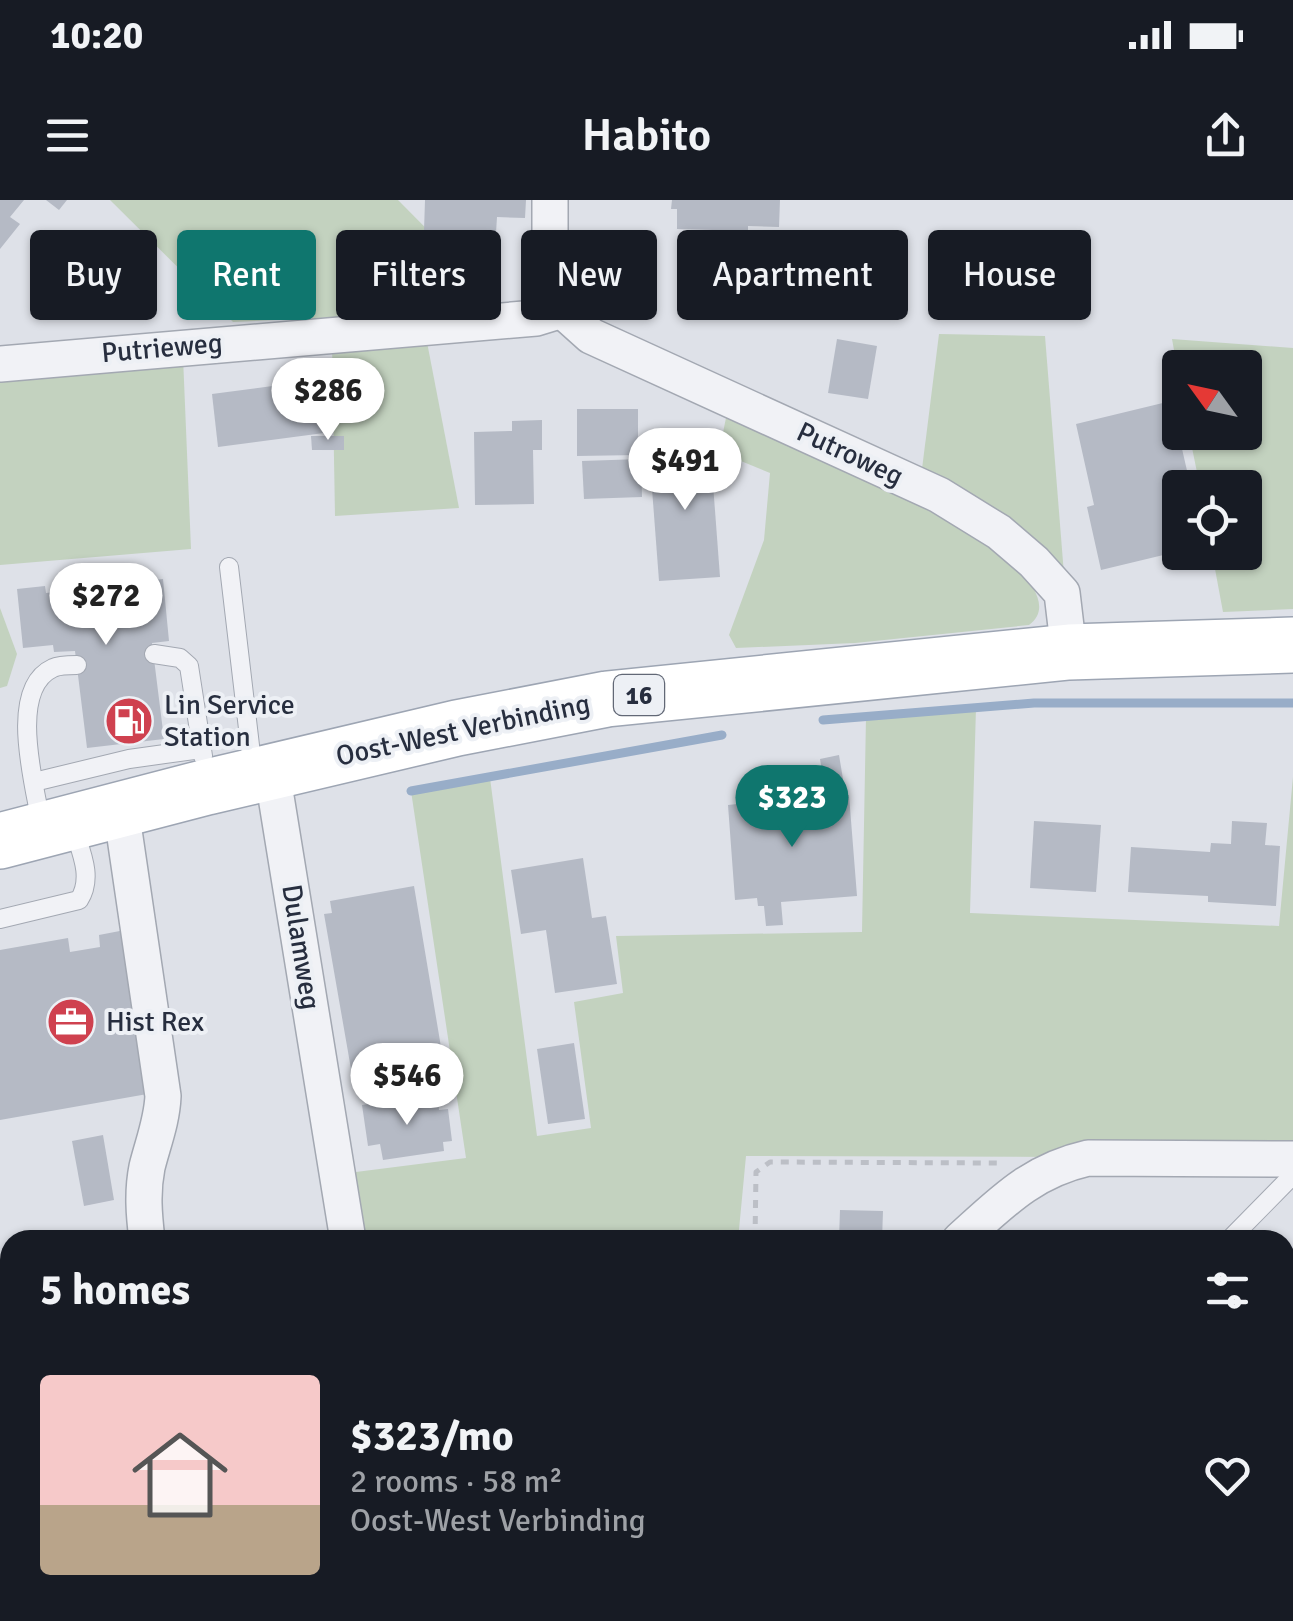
<!DOCTYPE html>
<meta charset="utf-8">
<style>
body{margin:0;font-family:Signika,sans-serif;background:#242831;color:#f1f3f6;height:100vh;display:flex;flex-direction:column;font-size:38px;white-space:nowrap}
*{box-sizing:border-box;margin:0}
p{font-size:32px;color:#9ea1a6}
.icon{flex:none;width:55px;height:55px;fill:none;stroke:currentColor;stroke-width:2;stroke-linecap:round;stroke-linejoin:round}
.map{position:relative;flex:1;overflow:hidden}
.panel{position:absolute;left:0px;top:1030px;width:1295px;height:392px;display:flex;flex-direction:column;background:#171b24;border-radius:30px 30px 0 0;box-shadow:0 2px 8px #0004}
.panel>*{flex:none}
.guide{position:absolute;left:30px;top:30px;width:1235px;height:90px;display:flex;gap:20px}
.needle{width:65px;rotate:303deg}
.controls{position:absolute;left:1162px;top:150px;display:grid;gap:20px}
.controls a{display:grid;place-items:center;width:100px;height:100px;border-radius:10px;background:#171b24;box-shadow:0 2px 8px #0004;font-size:50px}
.price{position:absolute;translate:-50% -85px;padding:0 22px;border-radius:35px;background:#fff;color:#222;font-size:32px;line-height:65px;filter:drop-shadow(0 2px 5px #0008)}
.price::after{content:'';position:absolute;left:50%;top:60px;width:30px;height:22px;margin-left:-15px;background:inherit;clip-path:polygon(0 0,100% 0,50% 100%)}
.price.active{background:#0f766e;color:#fff}
ul{padding:0;list-style:none}
li{display:flex;align-items:center;gap:30px;height:250px;padding:0 40px}
li span{display:grid;place-items:center;flex:none;width:280px;height:200px;border-radius:10px;color:#555}
li>.icon{margin-inline-start:auto}
span .icon{width:120px;height:120px;fill:#fffc;stroke-width:1}
li b{font-size:42px}
h2{display:flex;justify-content:space-between;align-items:center;height:120px;padding:0 40px;font-size:42px}
.pill{padding:0 35px;border-radius:10px;background:#171b24;box-shadow:0 2px 8px #0004;font-size:35px;line-height:90px}
.pill.active{background:#0f766e;color:#fff}
.status{display:flex;justify-content:space-between;align-items:center;height:70px;padding:0 50px;background:#171b24;direction:ltr}
.status svg{height:28px;fill:currentColor}
header{display:flex;justify-content:space-between;align-items:center;height:130px;padding:0 40px;background:#171b24;font-size:45px;font-weight:600}
.map>svg:first-child{display:block}
</style>
<div class="status"><b>10:20</b><svg viewBox="0 0 49 12"><path d="M0 12V9h3v3zM5 12V6h3v6zM10 12V3h3v9zM15 12V0h3v12zM26 1h20v11H26zM47 4h2v5h-2z"/></svg></div>
<header><svg class="icon" aria-label="menu" viewBox="0 0 24 24"><path d="M4 6h16M4 12h16M4 18h16"/></svg>Habito<svg class="icon" aria-label="share" viewBox="0 0 24 24"><path d="M12 15V3M7 8l5-5 5 5M5 13v7h14v-7"/></svg></header>
<div class="map">
<svg width="1293" height="1421" viewBox="0 0 1293 1421">
<rect width="100%" height="100%" fill="#dee1e8"/>
<g fill="#c3d2bf">
<polygon points="110,0 398,0 506,109 233,122"/>
<polygon points="939,134 1045,136 1065,387 921,277"/>
<polygon points="426,137 459,308 335,316 332,143"/>
<polygon points="1172,139 1293,148 1293,409 1223,412 1212,353 1245,352 1245,288 1200,287 1189,233 1245,232 1245,168 1180,168 1180,183"/>
<polygon points="183,157 191,349 0,365 0,176"/>
<path d="M727 213C795 243 865 270 931 303 957 316 1074 393 1029 425L855 443 736 448 729 435 764 340 770 273 719 252Z"/>
<polygon points="0,408 17,454 7,486 0,488"/>
<polygon points="976,508 970,713 1279,726 1293,577 1293,950 1058,957 746,956 738,1040 358,1040 348,973 466,958 411,591 490,578 537,936 591,928 574,802 623,793 616,736 862,732 866,517"/>
<polygon points="0,1288 10,1297 10,1412 134,1413 143,1421 0,1421"/>
<polygon points="1285,1387 1293,1387 1293,1421 537,1421 534,1413 1285,1412"/>
</g>
<g fill="none" stroke-linecap="round" stroke-linejoin="round">
<g stroke="#98adc8" stroke-width="9">
<polyline points="823,520 1034,503 1293,503"/>
<polyline points="411,591 722,535"/>
<polyline points="0,1288 10,1297"/>
<polyline points="134,1412 143,1421"/>
</g>
</g>
<g fill="#b5bac5">
<polygon points="0,0 24,0 10,17 20,24 0,49"/>
<polygon points="46,0 67,0 59,10"/>
<polygon points="425,0 526,0 525,18 497,17 496,33 424,31"/>
<polygon points="672,0 780,0 779,27 748,26 748,31 677,29 677,9 671,9"/>
<polygon points="80,72 83,104 48,108 45,76"/>
<polygon points="837,139 877,146 868,199 828,193"/>
<polygon points="317,180 324,233 218,247 212,194"/>
<polygon points="1171,201 1191,288 1180,288 1180,351 1101,370 1087,307 1094,305 1076,224"/>
<polygon points="577,209 638,209 638,255 577,256"/>
<polygon points="542,220 542,250 533,250 534,304 475,305 474,232 512,231 512,221"/>
<polygon points="311,236 344,236 344,250 312,250"/>
<polygon points="710,244 720,377 659,381 649,249"/>
<polygon points="641,259 642,297 584,299 582,261"/>
<polygon points="145,368 146,381 163,379 169,441 152,443 164,539 87,548 75,451 54,452 53,445 23,448 17,389 45,386 46,393 71,390 69,376"/>
<polygon points="839,555 843,579 824,583 820,559"/>
<polygon points="813,592 813,598 849,595 857,696 781,702 783,725 766,726 764,706 758,706 757,698 735,700 728,605 755,602 754,596"/>
<polygon points="1034,621 1101,625 1096,692 1030,688"/>
<polygon points="1232,621 1267,623 1265,645 1280,646 1276,706 1208,702 1208,696 1128,692 1131,647 1210,652 1211,643 1231,644"/>
<polygon points="583,658 592,718 606,716 617,784 555,793 546,730 521,734 511,670"/>
<polygon points="414,686 442,853 351,869 324,714 332,713 330,701"/>
<polygon points="125,730 153,893 0,920 0,750 68,738 70,752 100,747 99,735"/>
<polygon points="574,843 585,919 548,924 537,849"/>
<polygon points="402,899 403,907 438,902 439,910 448,909 452,941 443,942 444,951 383,960 380,944 368,946 362,905"/>
<polygon points="103,935 114,1000 84,1006 72,941"/>
<polygon points="840,1010 883,1011 882,1040 839,1040"/>
<polygon points="295,1412 332,1412 332,1415 296,1420"/>
</g>
<g fill="none" stroke-linecap="round" stroke-linejoin="round">
<g stroke="#a3a8b2" stroke-width="20">
<g id="service">
<polyline points="229,367 253,571"/>
<polyline points="154,454 180,458 189,466 203,556"/>
<polyline points="34,582 129,559 201,549"/>
<path d="M41 623C35 586 7 489 53 468 59 465 70 465 77 465"/>
<path d="M0 719 79 700C94 677 80 650 73 626"/>
<polyline points="1229,1040 1293,975"/>
</g>
</g>
<g stroke="#a3a8b2" stroke-width="38">
<g id="minor">
<polyline points="550,0 550,69 562,110 591,136 939,295 999,332 1034,362 1062,393 1069,452"/>
<polyline points="0,164 536,118 562,110"/>
<polyline points="272,572 348,1040"/>
<path d="M121 610 163 896C162 921 153 943 147 967 142 992 144 1015 147 1040"/>
<path d="M960 1040C1002 1002 1031 971 1088 958L1293 959"/>
<polyline points="405,1412 407,1421"/>
</g>
</g>
<g stroke="#9da5b3" stroke-width="58">
<polyline id="primary" points="0,641 207,587 457,528 607,499 1069,452 1293,445"/>
</g>
<polyline stroke="#bcbfc6" stroke-width="5" stroke-dasharray="8 8" stroke-linecap="butt" points="755,1040 756,972 770,962 999,963"/>
<use href="#service" stroke="#f1f2f6" stroke-width="18"/>
<use href="#minor" stroke="#f1f2f6" stroke-width="35"/>
<use href="#primary" stroke="#fff" stroke-width="55"/>
</g>
<defs>
<g id="fuel-disc" transform="scale(2.5)"><circle r="9.5" fill="#cf414f" stroke="#edf0f5"/><path d="M-5.5-6h7V0h2V4h1.3V-2.5L3-4.5l.8-.8L6-3V5H2.5V1h-1V6h-7ZM-4.2-4.7v3.2H.2V-4.7Z" fill="#fff"/></g>
<g id="office-disc" transform="scale(2.5)"><circle r="9.5" fill="#cf414f" stroke="#edf0f5"/><path d="M-6-3h4V-5.5h4V-3h4V5H-6ZM-1-4.5V-3h2v-1.5ZM-6 0V1H6V0Z" fill="#fff"/></g>
</defs>
<g fill-rule="evenodd">
<use href="#fuel-disc" x="129" y="521"/>
<use href="#office-disc" x="71" y="822"/>
</g>
<g text-anchor="middle" dominant-baseline="central" stroke-width="8" stroke-linejoin="round" paint-order="stroke">
<rect fill="#edf0f5" stroke="#626876" stroke-width="2.5" x="614" y="475" width="50" height="40" rx="8"/>
<g font-size="25" font-weight="bold" fill="#272e3f">
<text x="639" y="495">16</text>
</g>
<g font-size="28" fill="#272e3f" stroke="#edf0f5">
<text transform="translate(162 148) rotate(-5)">Putrieweg</text>
<text transform="translate(850 254) rotate(25)">Putroweg</text>
<text transform="translate(463 530) rotate(-12)">Oost-West Verbinding</text>
<text transform="translate(301 747) rotate(81)">Dulamweg</text>
</g>
<g font-size="28" fill="#272e3f" stroke="#edf0f5" text-anchor="start">
<text x="164" y="505">Lin Service<tspan x="164" dy="32">Station</tspan></text>
<text x="106" y="822">Hist Rex</text>
</g>
</g>
</svg>
<div class="controls">
<a><svg class="needle" viewBox="-14 -14 28 28"><path d="M0-13l5 13h-10z" fill="#e53935"/><path d="M0 13l5-13h-10z" fill="#9ea1a6"/></svg></a>
<a><svg class="icon" aria-label="locate" viewBox="0 0 24 24"><circle cx="12" cy="12" r="6"/><path d="M12 2v4M12 18v4M2 12h4M18 12h4"/></svg></a>
</div>
<b class="price" style="left:328px;top:243px">$286</b>
<b class="price" style="left:685px;top:313px">$491</b>
<b class="price" style="left:106px;top:448px">$272</b>
<b class="price active" style="left:792px;top:650px">$323</b>
<b class="price" style="left:407px;top:928px">$546</b>
<div class="guide">
<a class="pill">Buy</a>
<a class="pill active">Rent</a>
<a class="pill">Filters</a>
<a class="pill">New</a>
<a class="pill">Apartment</a>
<a class="pill">House</a>
</div>
<section class="panel">
<h2>5 homes<svg class="icon" aria-label="filters" viewBox="0 0 24 24"><path d="M4 7h16M4 17h16"/><circle cx="9" cy="7" r="2"/><circle cx="15" cy="17" r="2"/></svg></h2>
<ul>
<li><span style="background:linear-gradient(#f6c9c9 65%,#b9a48a 0)"><svg class="icon" aria-label="home" viewBox="0 0 24 24"><path d="M3 11l9-7 9 7M6 9v11h12V9"/></svg></span><div><b>$323/mo</b><p>2 rooms · 58 m²</p><p>Oost-West Verbinding</p></div><svg class="icon" aria-label="heart" viewBox="0 0 24 24"><path d="M12 20l-8-8c-3-5 5-10 8-4 3-6 11-1 8 4z"/></svg></li>
</ul>
</section>
</div>
